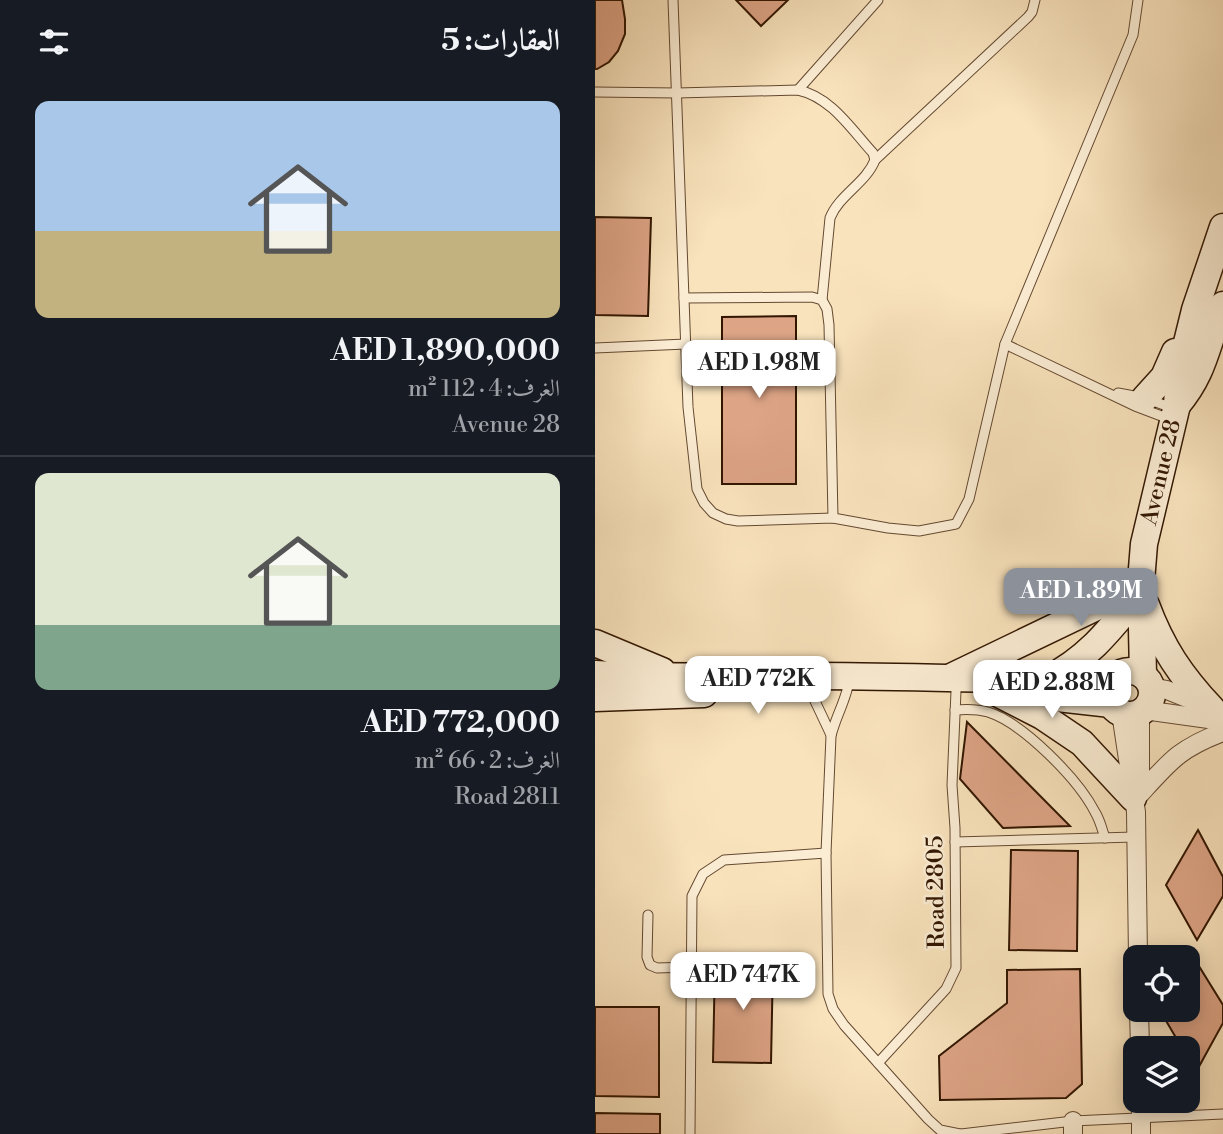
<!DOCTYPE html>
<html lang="ar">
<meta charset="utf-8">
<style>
body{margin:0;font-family:"Libre Bodoni",Amiri,serif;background:#20242c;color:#f1f3f6;direction:rtl;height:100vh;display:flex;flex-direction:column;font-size:26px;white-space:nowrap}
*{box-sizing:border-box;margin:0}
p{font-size:23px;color:#9ea1a6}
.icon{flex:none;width:38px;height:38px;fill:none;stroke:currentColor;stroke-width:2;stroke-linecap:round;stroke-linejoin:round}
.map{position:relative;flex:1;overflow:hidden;direction:ltr}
.sheet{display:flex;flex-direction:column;background:#171b24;width:595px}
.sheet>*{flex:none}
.controls{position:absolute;left:528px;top:945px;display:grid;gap:14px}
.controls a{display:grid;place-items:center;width:77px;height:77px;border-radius:14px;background:#171b24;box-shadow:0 4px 18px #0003;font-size:35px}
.price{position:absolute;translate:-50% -60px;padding:0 16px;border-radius:14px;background:#fff;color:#222;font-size:23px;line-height:46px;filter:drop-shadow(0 2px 4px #0008)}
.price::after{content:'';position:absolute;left:50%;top:42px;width:21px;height:16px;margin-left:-10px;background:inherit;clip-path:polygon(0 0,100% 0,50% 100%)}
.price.on{background:#8c9099;color:#fff}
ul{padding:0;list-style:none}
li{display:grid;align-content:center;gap:14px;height:371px;padding:0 35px}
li+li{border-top:2px solid #363941}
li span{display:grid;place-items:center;height:217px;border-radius:14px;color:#555}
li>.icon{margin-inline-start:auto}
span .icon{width:126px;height:126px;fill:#fffc;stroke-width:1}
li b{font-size:30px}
h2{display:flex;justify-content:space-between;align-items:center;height:84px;padding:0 35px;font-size:30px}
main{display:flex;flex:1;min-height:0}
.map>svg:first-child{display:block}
</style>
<main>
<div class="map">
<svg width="628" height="1134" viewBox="0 0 628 1134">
<rect width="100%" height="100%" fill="#f9e3bd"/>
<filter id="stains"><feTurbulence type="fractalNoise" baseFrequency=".00286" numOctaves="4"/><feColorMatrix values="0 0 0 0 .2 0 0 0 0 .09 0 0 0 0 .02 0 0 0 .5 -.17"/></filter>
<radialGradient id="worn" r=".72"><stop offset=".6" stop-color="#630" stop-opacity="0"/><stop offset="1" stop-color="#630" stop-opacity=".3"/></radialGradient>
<g fill="#dda486" stroke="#321601" stroke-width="2">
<polygon points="0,0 27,0 30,19 30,34 23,51 14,62 2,69 0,69"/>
<polygon points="141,0 193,0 166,26"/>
<polygon points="0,217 56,218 53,316 0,315"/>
<polygon points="201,316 201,484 127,484 127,317"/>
<polygon points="372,722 475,826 408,828 365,779"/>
<polygon points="603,830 628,877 628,896 602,940 571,885"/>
<polygon points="416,850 483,851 482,951 414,950"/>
<polygon points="120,962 178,963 176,1063 118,1062"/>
<polygon points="602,963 628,1005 628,1023 601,1072 593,1059 593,1048 587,1048 570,1019 575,1010 593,1010 593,978"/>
<polygon points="485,969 487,1084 471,1098 345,1100 344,1056 412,1003 412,970"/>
<polygon points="0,1007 64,1007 64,1097 0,1096"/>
<polygon points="0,1113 65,1114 65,1134 0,1134"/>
</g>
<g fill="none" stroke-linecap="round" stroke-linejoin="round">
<g stroke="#644930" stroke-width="11">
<g id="lane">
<polyline points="78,0 93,407 102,489 109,503 118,513 131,519 143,521 238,518 293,528 324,531 361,524 374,499 410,344 540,406 577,420"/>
<polyline points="203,90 283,0"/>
<path d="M0 92 82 93 203 90C236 97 256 129 278 153L280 160"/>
<polyline points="89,298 217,297 227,300 232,309 234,325 238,518"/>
<path d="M227 300 235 218C244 195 271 183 280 160L433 17 437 12 440 0"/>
<polyline points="410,344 538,35 543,0"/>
<polyline points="0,348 91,344"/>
<polyline points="523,393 550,398 580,409"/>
<polyline points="216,679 220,701 236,735"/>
<path d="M254 680C253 696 240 718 236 736L231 853 233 994 238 1009 249 1025 333 1119 345 1130 365 1134"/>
<path d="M360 710C371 709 382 709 393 712 428 723 483 779 500 812 505 820 507 829 510 838"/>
<polyline points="360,842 540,837"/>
<polyline points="53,915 52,957 55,965 62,968 96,967"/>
<polyline points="283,1063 351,989 361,968 360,828 357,785 361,691"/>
<polyline points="95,1134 97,896 108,874 129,860 231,853"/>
<polyline points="366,1134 478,1121 628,1114"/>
</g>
</g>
<g stroke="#644930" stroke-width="20">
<g id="street">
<polyline points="556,687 572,690 609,705"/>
<polyline points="549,710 628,721"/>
<polyline points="526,713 541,812 543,957"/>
<polyline points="545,713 545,785"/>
<path d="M545 794C575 761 585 748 628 732"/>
<polyline points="544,1010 545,1048"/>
<polyline points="546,1101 546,1134"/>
<polyline points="478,1121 478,1134"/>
</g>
</g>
<g stroke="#321601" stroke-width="29">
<g id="secondary">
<polyline points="550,398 569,377 580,352"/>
<path d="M582 405C611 371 611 343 628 305"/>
<path d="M551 605C567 648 586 676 617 709"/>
<polyline points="0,643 67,671"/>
<circle cx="535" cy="693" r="22"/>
<path d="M0 674C71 679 142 675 214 676 315 676 417 681 518 679"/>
<path id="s1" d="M548 675 546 581 549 544 582 405 584 375 600 310 628 227"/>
<polyline points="358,676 543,587"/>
<path d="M452 679C491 660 514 631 540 599"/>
<polyline points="402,693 447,716 487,743 538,798"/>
<polyline points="445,696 516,704"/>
<polyline points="0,698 109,694"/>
</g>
</g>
<use href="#lane" stroke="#fbedd4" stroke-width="9"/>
<use href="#street" stroke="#fbedd4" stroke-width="18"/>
<use href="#secondary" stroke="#fbedd4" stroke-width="26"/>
</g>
<g text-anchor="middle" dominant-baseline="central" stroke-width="5" stroke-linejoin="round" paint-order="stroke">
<g font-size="23" fill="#321601" stroke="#fbedd4">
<text stroke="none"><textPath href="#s1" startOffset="205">Avenue 28</textPath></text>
<text transform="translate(341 892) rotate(-91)">Road 2805</text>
</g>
</g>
<rect width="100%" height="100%" filter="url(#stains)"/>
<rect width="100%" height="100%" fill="url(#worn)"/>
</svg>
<div class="controls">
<a><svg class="icon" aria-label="locate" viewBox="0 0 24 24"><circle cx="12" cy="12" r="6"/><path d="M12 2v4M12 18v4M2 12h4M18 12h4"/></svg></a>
<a><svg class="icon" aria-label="layers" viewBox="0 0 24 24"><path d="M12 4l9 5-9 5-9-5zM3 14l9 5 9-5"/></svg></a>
</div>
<b class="price" style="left:164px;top:400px">AED 1.98M</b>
<b class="price on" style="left:486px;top:628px">AED 1.89M</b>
<b class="price" style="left:163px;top:716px">AED 772K</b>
<b class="price" style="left:457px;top:720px">AED 2.88M</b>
<b class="price" style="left:148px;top:1012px">AED 747K</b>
</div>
<section class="sheet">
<h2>العقارات: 5<svg class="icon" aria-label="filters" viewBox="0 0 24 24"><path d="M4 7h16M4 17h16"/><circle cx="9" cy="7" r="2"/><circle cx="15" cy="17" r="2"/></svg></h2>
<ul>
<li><span style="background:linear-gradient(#a9c7e8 60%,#c2b280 0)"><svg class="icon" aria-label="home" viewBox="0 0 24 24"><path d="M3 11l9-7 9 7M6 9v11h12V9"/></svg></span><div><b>AED 1,890,000</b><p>الغرف: 4 · 112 m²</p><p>Avenue 28</p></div></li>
<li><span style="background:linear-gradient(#dfe7d0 70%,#7fa58c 0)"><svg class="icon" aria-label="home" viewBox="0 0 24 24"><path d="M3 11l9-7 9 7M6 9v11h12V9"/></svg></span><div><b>AED 772,000</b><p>الغرف: 2 · 66 m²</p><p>Road 2811</p></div></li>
</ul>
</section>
</main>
